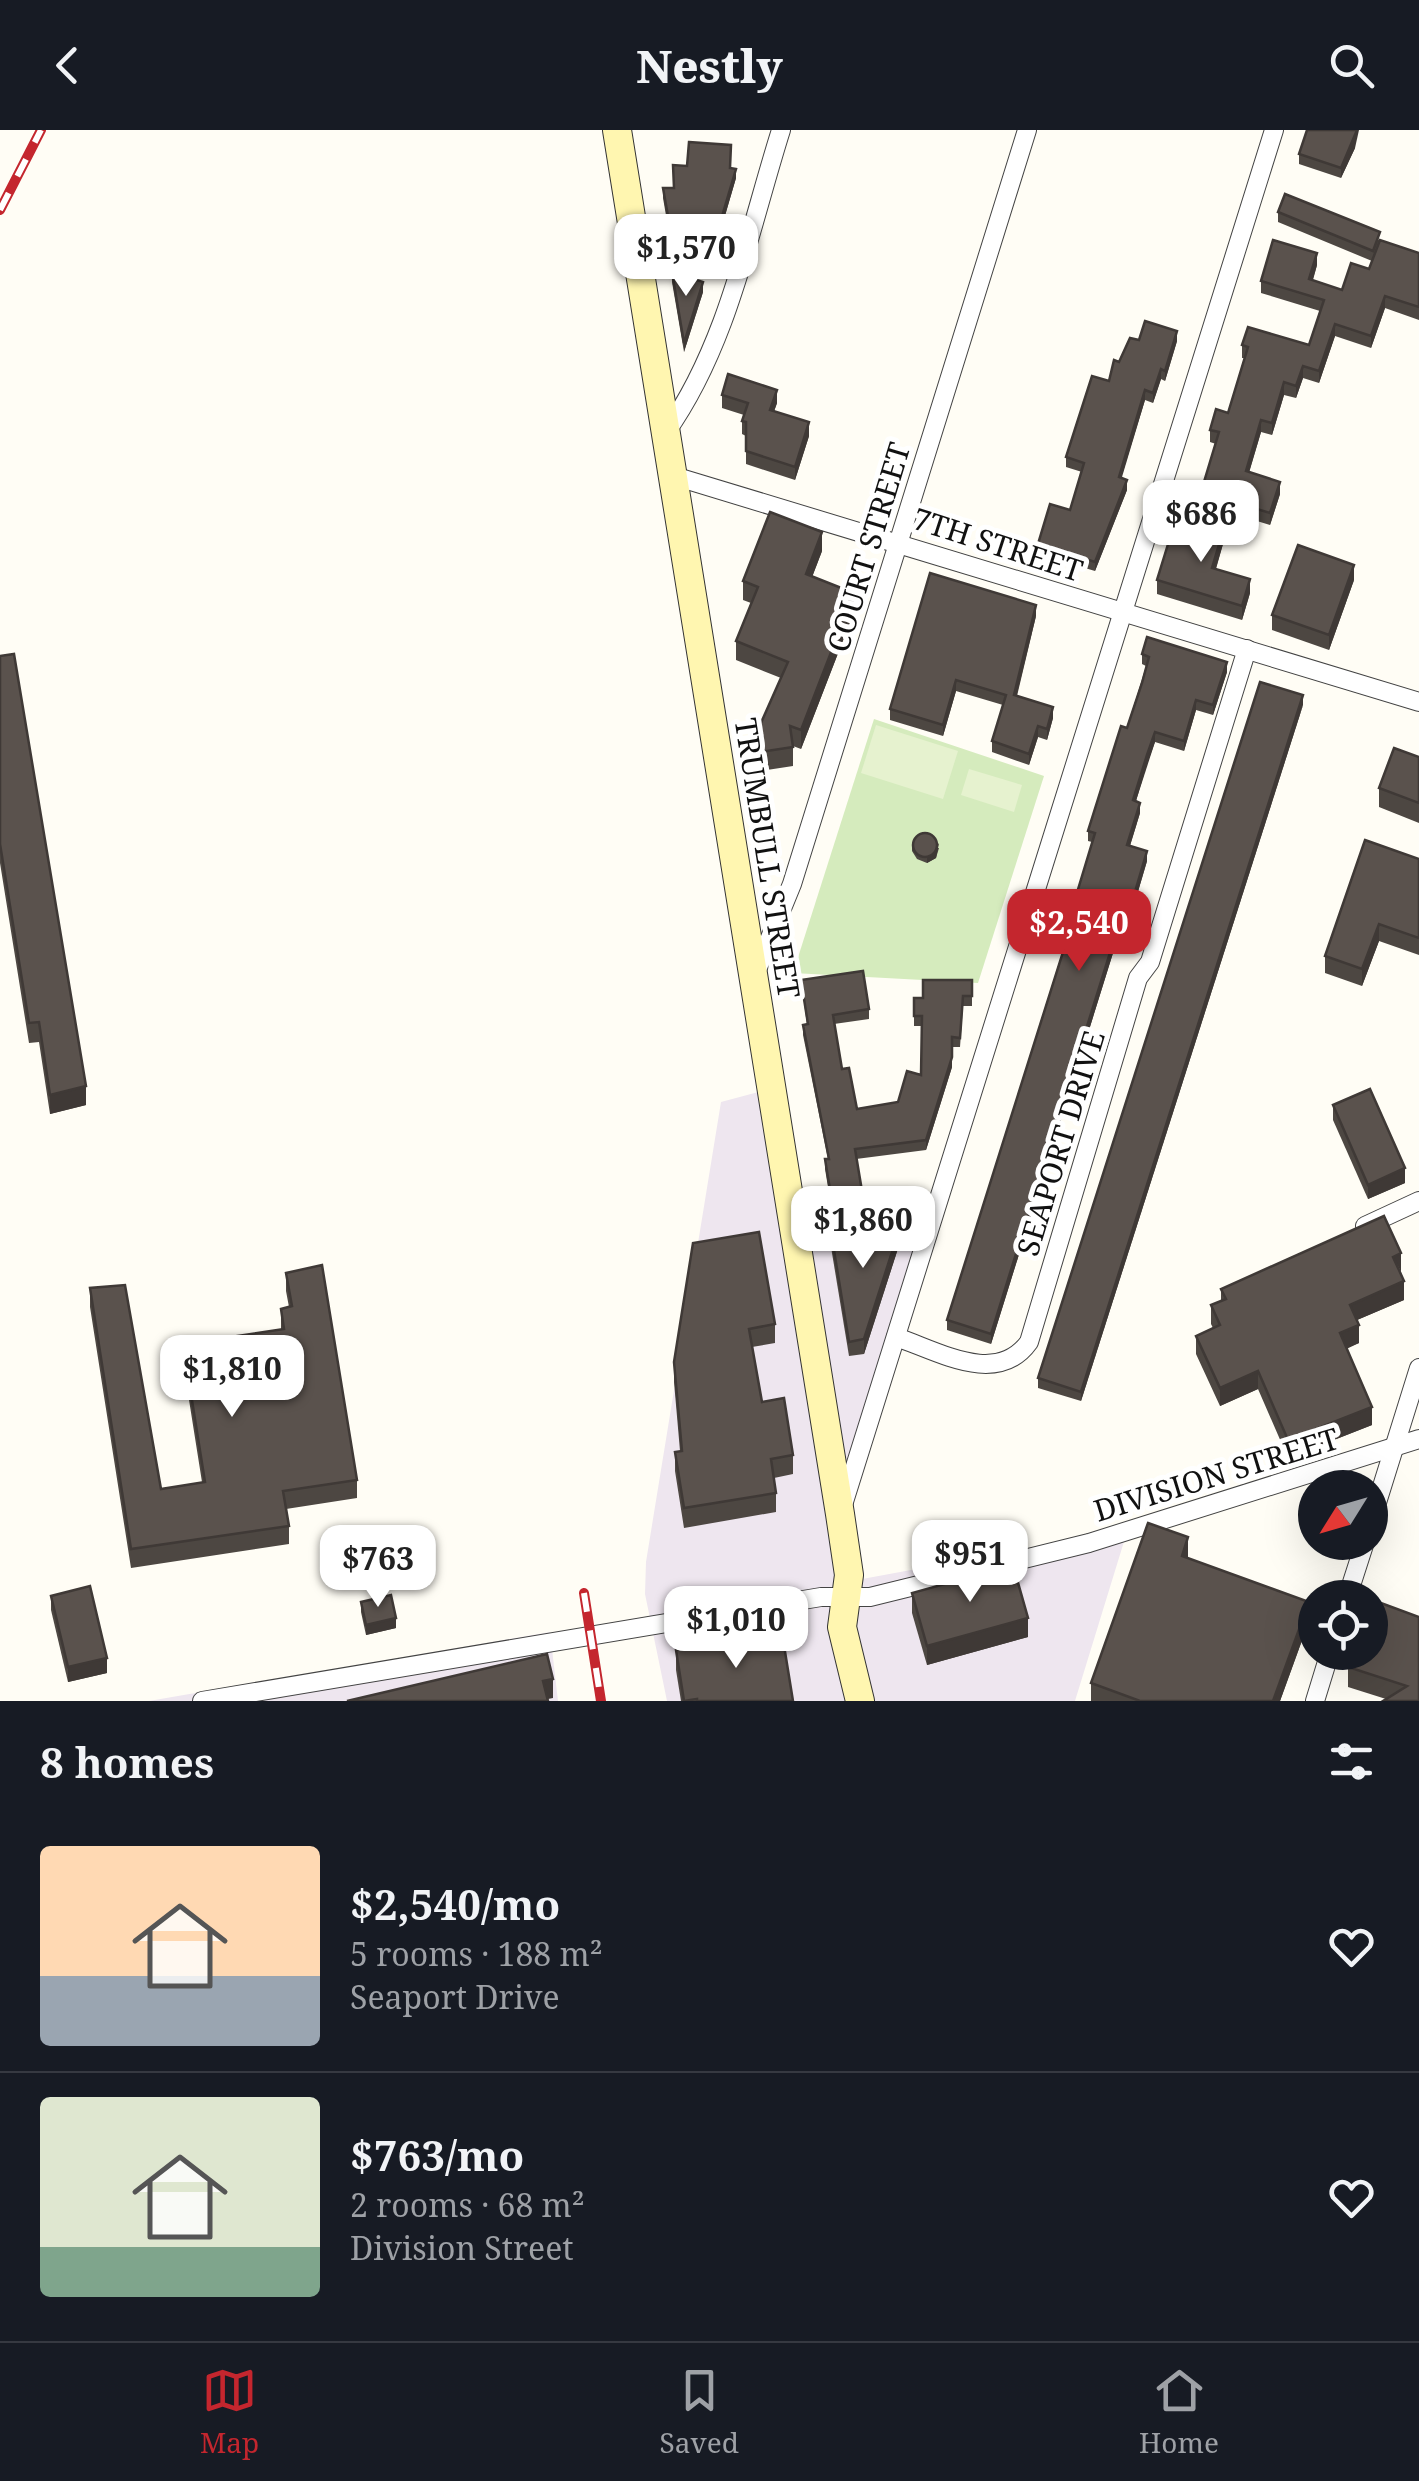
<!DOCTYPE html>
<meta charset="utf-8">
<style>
body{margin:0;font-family:"Noto Serif",serif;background:#20242c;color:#f1f3f6;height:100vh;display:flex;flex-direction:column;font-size:38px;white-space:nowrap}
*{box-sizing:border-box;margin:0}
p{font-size:32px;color:#9ea1a6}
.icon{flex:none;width:55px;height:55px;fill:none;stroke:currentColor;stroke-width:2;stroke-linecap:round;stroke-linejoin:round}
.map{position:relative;height:1571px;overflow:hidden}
.side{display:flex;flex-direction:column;background:#171b24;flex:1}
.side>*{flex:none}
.needle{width:65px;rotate:233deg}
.fabs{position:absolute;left:1298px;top:1340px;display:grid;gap:20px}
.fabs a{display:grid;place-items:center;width:90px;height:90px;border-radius:50%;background:#171b24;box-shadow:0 10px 40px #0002;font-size:50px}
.price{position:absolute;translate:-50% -85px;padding:0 22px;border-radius:20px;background:#fff;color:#222;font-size:32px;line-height:65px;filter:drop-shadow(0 2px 5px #0008)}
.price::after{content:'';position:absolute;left:50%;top:60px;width:30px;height:22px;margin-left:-15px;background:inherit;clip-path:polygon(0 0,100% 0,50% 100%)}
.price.selected{background:#c4262e;color:#fff}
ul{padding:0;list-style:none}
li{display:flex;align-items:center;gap:30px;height:250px;padding:0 40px}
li+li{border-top:2px solid #363941}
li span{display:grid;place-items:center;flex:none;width:280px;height:200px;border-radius:10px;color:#555}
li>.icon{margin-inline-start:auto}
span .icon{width:120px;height:120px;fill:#fffc;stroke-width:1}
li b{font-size:42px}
h2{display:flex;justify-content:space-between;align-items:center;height:120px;padding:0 40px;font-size:42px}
header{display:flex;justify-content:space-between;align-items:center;height:130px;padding:0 40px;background:#171b24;font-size:45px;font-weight:800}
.tab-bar{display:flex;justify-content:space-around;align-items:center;height:140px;border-top:2px solid #363941;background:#171b24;font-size:28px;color:#9ea1a6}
.tab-bar a{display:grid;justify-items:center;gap:5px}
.tab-bar .selected{color:#c4262e}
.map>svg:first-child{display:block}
</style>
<header><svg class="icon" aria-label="back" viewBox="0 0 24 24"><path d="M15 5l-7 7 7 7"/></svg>Nestly<svg class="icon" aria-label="search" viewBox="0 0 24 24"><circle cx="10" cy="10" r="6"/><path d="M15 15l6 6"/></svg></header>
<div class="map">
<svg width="1419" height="1571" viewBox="0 0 1419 1571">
<rect width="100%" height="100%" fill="#fffdf5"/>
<g fill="#eee6ef">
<polygon points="770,959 795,1115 929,1095 836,1369 846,1452 1052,1414 1130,1392 1075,1571 667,1571 645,1464 646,1432 721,972"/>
<polygon points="550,1502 558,1571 149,1571"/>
</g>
<polygon fill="#d5ebbd" points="874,589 1044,646 978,853 793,843"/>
<g fill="#e6f2cf">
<polygon points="876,595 958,621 943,669 861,643"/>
<polygon points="969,639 1022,655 1014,682 961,665"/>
</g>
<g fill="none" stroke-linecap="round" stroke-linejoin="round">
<g stroke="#444" stroke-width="20">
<g id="street">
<path d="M666 302C728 215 749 101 781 0"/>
<polyline points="674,346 1419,572"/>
<polyline points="756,842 792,754 1027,0"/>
<polyline points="1365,1096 1419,1071"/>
<path d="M896 1207C938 1221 997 1257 1029 1212L1138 848 1150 832 1247 519"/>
<polyline points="842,1378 1274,0"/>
<polyline points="1370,1395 1419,1238"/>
<polyline points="1347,1468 1365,1412"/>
<polyline points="202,1571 821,1467 870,1467 1089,1413 1419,1309"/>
<polyline points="1315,1571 1330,1522"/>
</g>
</g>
<g stroke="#333" stroke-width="30">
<polyline id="secondary" points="617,0 840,1384 849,1445 842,1497 860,1571"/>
</g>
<use href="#street" stroke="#fff" stroke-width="18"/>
<use href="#secondary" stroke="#fff6b0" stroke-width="28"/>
<g stroke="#c4262e" stroke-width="10">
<g id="rail">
<polyline points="0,80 41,0"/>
<polyline points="584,1463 601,1571"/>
</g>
</g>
<use href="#rail" stroke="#fff" stroke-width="6" stroke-dasharray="19" stroke-linecap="butt"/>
</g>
<g fill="#4d4742">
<polygon points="1355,18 1341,48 1299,34 1299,24"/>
<polygon points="730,38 736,48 710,137 669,136 664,113 664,103 669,103 663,68 663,58 673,58"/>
<polygon points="1278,82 1380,110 1419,123 1419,190 1385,178 1371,218 1335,206 1319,253 1303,248 1296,268 1284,265 1272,305 1261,302 1249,342 1280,364 1270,395 1201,374 1201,362 1216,314 1210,312 1210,300 1228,283 1244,228 1242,228 1242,215 1309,215 1320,181 1261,163 1261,151 1317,135 1313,150 1342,160 1369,139 1372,131 1278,92"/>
<polygon points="672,142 703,162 684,222 672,152"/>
<polygon points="1139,210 1177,211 1165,251 1161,249 1153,273 1145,270 1121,348 1127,360 1095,441 1038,424 1038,414 1070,380 1082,342 1066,337 1066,327 1119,232"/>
<polygon points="722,265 777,273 774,281 809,306 795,350 746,334 746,306 742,304 742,291 744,285 722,278"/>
<polygon points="1176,413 1223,414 1216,439 1250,463 1242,490 1157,464 1157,450"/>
<polygon points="822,421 812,447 854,482 801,619 793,616 793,636 761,641 757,621 757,602 781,548 736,530 736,511 751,473 743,470 743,451"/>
<polygon points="1354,450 1329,520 1272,500 1272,485"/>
<polygon points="1036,486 1017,566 1053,588 1047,610 1038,607 1029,635 992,622 992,611 1003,575 956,561 943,606 890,590 890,579"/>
<polygon points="1142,524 1227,542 1213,585 1196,580 1184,621 1155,612 1147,634 1136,671 1140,683 1130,716 1147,731 1124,809 1118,807 991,1214 947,1200 947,1190 1073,788 1073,776 1092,712 1088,711 1088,701 1127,598 1146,536 1142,534"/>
<polygon points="0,526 86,975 50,984 39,912 29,913 0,733"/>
<polygon points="1303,575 1081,1271 1038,1258 1038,1248"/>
<polygon points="1419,627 1419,693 1379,677 1379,658"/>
<polygon points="912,716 939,718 936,728 927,733 917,729 912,721"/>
<polygon points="1419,729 1419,825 1379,811 1362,856 1325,843 1325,826"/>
<polygon points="801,850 869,879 869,889 834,894 842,939 857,979 898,972 921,945 922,896 914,896 914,868 923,868 972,850 972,876 963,876 960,917 952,917 952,937 926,1020 856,1029 863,1067 863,1076 832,1081 825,1039 825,1029 828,1029 803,905 803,895 807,895"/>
<polygon points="1333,975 1405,1053 1368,1069 1333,990"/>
<polygon points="831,1102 902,1106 864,1224 849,1226 831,1117"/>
<polygon points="693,1113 775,1194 775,1213 752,1217 762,1272 793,1325 793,1344 774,1348 776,1363 776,1382 684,1398 675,1341 675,1322 680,1321 674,1252 674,1232"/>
<polygon points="1401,1142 1404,1170 1357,1190 1359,1213 1346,1218 1372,1295 1288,1328 1258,1259 1220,1276 1196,1224 1196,1206 1213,1198 1211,1194 1211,1175 1221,1171 1221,1159"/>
<polygon points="286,1143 357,1350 357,1368 286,1379 289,1396 289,1414 131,1438 90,1177 90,1158 161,1359 202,1352 183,1232 183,1214 281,1199 281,1179 289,1177 286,1161"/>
<polygon points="1188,1428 1309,1491 1280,1571 1091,1571 1091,1553"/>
<polygon points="912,1463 1028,1507 927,1535 912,1483"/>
<polygon points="51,1466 107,1543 68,1552 51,1480"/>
<polygon points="361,1472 396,1498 366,1505 361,1482"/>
<polygon points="1419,1487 1419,1571 1386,1569 1348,1557 1348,1537"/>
<polygon points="676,1520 793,1571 681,1571 676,1540"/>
</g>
<g fill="#3f3936">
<polygon points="1357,0 1359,0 1355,18 1341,48 1341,38"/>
<polygon points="736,39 736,48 710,137 710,127"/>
<polygon points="1317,123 1317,135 1309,162 1309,149"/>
<polygon points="703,152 703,162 684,222 684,213"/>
<polygon points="1385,166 1385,178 1371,218 1371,206"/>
<polygon points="1335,194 1335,206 1319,253 1319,241"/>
<polygon points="1177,201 1177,211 1165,251 1165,241"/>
<polygon points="1303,236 1303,248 1296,268 1296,256"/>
<polygon points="1161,239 1161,249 1153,273 1153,263"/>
<polygon points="1284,252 1284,265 1272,305 1272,293"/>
<polygon points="777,260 777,273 770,293 770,280"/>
<polygon points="1145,260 1145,270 1119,357 1119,347"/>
<polygon points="1261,290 1261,302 1246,353 1246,341"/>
<polygon points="809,292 809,306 795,350 795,337"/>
<polygon points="1127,350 1127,360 1095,441 1095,432"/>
<polygon points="1280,352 1280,364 1270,395 1270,383"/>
<polygon points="1223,401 1223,414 1212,451 1212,438"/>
<polygon points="822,402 822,421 806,463 806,444"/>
<polygon points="1354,435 1354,450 1329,520 1329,505"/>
<polygon points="1250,449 1250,463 1242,490 1242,476"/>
<polygon points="854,463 854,482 801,619 801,600"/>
<polygon points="1036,475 1036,486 1014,576 1014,565"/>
<polygon points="1227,532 1227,542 1213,585 1213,575"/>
<polygon points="956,550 956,561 943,606 943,595"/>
<polygon points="1303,565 1303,575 1081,1271 1081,1262"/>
<polygon points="1196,570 1196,580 1184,621 1184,611"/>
<polygon points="1053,577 1053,588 1047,610 1047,599"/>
<polygon points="1038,596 1038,607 1029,635 1029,624"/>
<polygon points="1155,602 1155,612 1133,680 1133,670"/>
<polygon points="1140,673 1140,683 1127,725 1127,715"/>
<polygon points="939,713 936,728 927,733 927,728"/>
<polygon points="1147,721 1147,731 1124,809 1124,799"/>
<polygon points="1379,794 1379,811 1362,856 1362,839"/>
<polygon points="1118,797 1118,807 991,1214 991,1204"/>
<polygon points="952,927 952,937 926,1020 926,1010"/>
<polygon points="86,956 86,975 50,984 50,965"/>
<polygon points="1405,1038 1405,1053 1368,1069 1368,1055"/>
<polygon points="902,1091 902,1106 864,1224 864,1209"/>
<polygon points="1401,1123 1401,1142 1393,1127"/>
<polygon points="1404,1151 1404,1170 1350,1193 1350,1175"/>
<polygon points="1359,1195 1359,1213 1340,1222 1340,1203"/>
<polygon points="1258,1241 1258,1259 1220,1276 1220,1258"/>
<polygon points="1372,1277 1372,1295 1288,1328 1288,1310"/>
<polygon points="1188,1407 1188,1427 1182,1445 1182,1426"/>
<polygon points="1309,1472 1309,1491 1280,1571 1273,1571"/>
<polygon points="396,1488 396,1498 366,1505 366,1495"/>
<polygon points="1028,1488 1028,1507 927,1535 927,1516"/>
<polygon points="107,1528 107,1543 68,1552 68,1537"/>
<polygon points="553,1549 553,1568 543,1570 543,1551"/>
</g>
<g fill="#5a524d" stroke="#3f3936" stroke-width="2.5">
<polygon points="1307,0 1357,0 1341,38 1299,24"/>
<polygon points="689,12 731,15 730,38 736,39 710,127 669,127 664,103 671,103 663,58 674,58 673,35 687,36"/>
<polygon points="1285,64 1380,102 1373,121 1278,82"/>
<polygon points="1273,110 1317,123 1309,149 1342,160 1351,133 1369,139 1380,110 1419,123 1419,177 1385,166 1371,206 1335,194 1319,241 1303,236 1296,256 1284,252 1272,293 1261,290 1246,341 1280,352 1270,383 1201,362 1219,302 1210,300 1216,279 1228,283 1248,217 1242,215 1248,197 1309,215 1324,170 1261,151"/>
<polygon points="672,142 703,152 684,213"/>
<polygon points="1145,191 1177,201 1165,241 1161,239 1153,263 1145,260 1119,347 1127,350 1095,432 1038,414 1050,374 1070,380 1084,333 1066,327 1092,246 1109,251 1114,230 1119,232 1130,208 1139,210"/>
<polygon points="728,244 777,260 770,280 809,292 795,337 746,321 746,292 742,291 748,273 722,265"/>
<polygon points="770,382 822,402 806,444 854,463 801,600 790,596 793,617 761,622 757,602 788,532 736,511 758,457 743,451"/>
<polygon points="1184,388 1223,401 1212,438 1250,449 1242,476 1157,450 1169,411 1176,413"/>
<polygon points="1298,415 1354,435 1329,505 1272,485"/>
<polygon points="930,443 1036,475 1014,565 1053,577 1047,599 1038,596 1029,624 992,611 1006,565 956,550 943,595 890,579"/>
<polygon points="1147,507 1227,532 1213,575 1196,570 1184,611 1155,602 1147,625 1133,670 1140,673 1127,715 1147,721 1124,799 1118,797 991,1204 947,1190 1075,784 1073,776 1095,703 1088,701 1121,596 1127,598 1142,553 1149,527 1142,524"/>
<polygon points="14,524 86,956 50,965 39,892 29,893 0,714 0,526"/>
<polygon points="1260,552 1303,565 1081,1262 1038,1248"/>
<polygon points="1394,618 1419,627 1419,673 1379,658"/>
<circle cx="925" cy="715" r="12"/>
<polygon points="1365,710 1419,729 1419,808 1379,794 1362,839 1325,826"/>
<polygon points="863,841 869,879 833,885 842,939 849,938 857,979 898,972 907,941 921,945 922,886 914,886 914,868 923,868 923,850 972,850 972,866 963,866 960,908 952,907 952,927 926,1010 855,1019 863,1067 832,1072 825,1029 829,1029 803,895 808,894 801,850"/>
<polygon points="1370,959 1405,1038 1368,1055 1333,975"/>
<polygon points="1384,1086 1401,1123 1393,1127 1404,1151 1350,1175 1359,1195 1340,1203 1372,1277 1288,1310 1258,1241 1220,1258 1196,1206 1220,1195 1211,1175 1226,1169 1221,1159"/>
<polygon points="902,1091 864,1209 849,1212 831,1102"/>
<polygon points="759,1102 775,1194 749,1199 762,1272 784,1268 793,1325 771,1329 776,1363 684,1378 675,1322 682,1321 674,1232 693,1113"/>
<polygon points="322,1135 357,1350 283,1361 289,1396 131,1419 90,1158 125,1155 161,1359 205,1352 183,1214 284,1199 281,1179 292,1176 286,1143"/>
<polygon points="1148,1393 1188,1407 1182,1426 1309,1472 1273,1571 1140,1571 1091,1553"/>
<polygon points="1013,1435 1028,1488 927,1516 912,1463"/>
<polygon points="90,1456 107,1528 68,1537 51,1466"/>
<polygon points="391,1465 396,1488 366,1495 361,1472"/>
<polygon points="1370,1469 1419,1487 1419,1571 1383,1571 1407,1556 1348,1537 1353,1522 1370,1522"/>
<polygon points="782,1503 793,1571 697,1571 697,1569 684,1571 676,1520"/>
<polygon points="547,1524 553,1549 543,1551 548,1571 347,1571"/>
</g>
<g text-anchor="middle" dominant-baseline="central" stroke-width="10" stroke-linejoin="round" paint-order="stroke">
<g font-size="30" fill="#111" stroke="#fff">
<text transform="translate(998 414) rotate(18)">7TH STREET</text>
<text transform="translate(868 417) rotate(-73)">COURT STREET</text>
<text transform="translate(768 728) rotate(81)">TRUMBULL STREET</text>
<text transform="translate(1060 1013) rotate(-73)">SEAPORT DRIVE</text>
<text transform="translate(1216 1344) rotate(-17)">DIVISION STREET</text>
</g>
</g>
</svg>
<div class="fabs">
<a><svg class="needle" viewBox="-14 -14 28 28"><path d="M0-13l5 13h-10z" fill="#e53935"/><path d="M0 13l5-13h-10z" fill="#9ea1a6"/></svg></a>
<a><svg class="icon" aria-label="locate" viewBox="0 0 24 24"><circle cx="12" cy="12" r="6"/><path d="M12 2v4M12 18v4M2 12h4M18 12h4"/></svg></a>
</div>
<b class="price" style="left:686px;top:169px">$1,570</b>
<b class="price" style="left:1201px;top:435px">$686</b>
<b class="price selected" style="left:1079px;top:844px">$2,540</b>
<b class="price" style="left:863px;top:1141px">$1,860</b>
<b class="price" style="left:232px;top:1290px">$1,810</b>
<b class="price" style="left:970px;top:1475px">$951</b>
<b class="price" style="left:378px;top:1480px">$763</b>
<b class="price" style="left:736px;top:1541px">$1,010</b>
</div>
<section class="side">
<h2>8 homes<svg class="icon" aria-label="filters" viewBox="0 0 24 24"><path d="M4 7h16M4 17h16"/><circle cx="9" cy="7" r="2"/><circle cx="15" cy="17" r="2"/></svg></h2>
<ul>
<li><span style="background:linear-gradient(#ffd9b3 65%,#9aa5b1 0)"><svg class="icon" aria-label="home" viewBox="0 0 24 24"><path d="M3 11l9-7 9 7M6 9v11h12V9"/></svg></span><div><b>$2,540/mo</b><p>5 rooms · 188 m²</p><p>Seaport Drive</p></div><svg class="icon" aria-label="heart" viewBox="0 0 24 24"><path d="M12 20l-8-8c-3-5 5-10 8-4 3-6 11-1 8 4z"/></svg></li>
<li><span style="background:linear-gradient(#dfe7d0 75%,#7fa58c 0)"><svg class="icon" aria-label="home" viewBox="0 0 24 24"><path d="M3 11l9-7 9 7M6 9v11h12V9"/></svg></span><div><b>$763/mo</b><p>2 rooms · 68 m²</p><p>Division Street</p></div><svg class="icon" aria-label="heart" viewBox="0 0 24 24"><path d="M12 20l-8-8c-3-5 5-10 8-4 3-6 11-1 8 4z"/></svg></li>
</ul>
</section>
<nav class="tab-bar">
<a class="selected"><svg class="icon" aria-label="map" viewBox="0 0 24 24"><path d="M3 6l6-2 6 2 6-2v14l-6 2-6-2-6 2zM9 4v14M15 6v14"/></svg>Map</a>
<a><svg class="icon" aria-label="saved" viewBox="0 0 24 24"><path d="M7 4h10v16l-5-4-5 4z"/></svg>Saved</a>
<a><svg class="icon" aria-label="home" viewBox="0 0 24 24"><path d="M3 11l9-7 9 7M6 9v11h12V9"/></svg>Home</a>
</nav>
